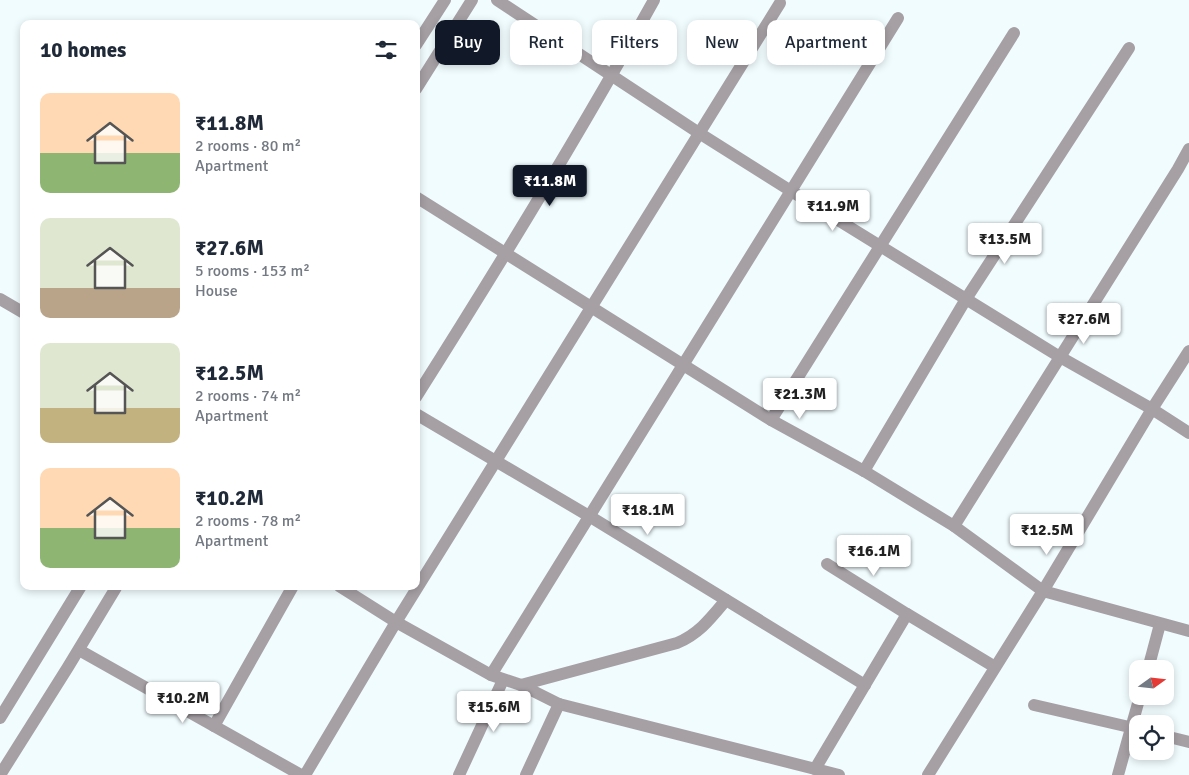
<!DOCTYPE html>
<meta charset="utf-8">
<style>
body{margin:0;font-family:Signika,sans-serif;background:#f6f6f7;color:#1f2937;height:100vh;display:flex;flex-direction:column;font-size:19px;white-space:nowrap}
*{box-sizing:border-box;margin:0}
p{font-size:16px;color:#747a83}
.icon{flex:none;width:28px;height:28px;fill:none;stroke:currentColor;stroke-width:2;stroke-linecap:round;stroke-linejoin:round}
.map{position:relative;flex:1;overflow:hidden}
.side{position:absolute;left:20px;top:20px;width:400px;height:570px;display:flex;flex-direction:column;background:#fff;border-radius:10px;box-shadow:0 2px 8px #0003}
.side>*{flex:none}
.hud{position:absolute;left:435px;top:20px;width:475px;height:45px;display:flex;gap:10px}
.needle{width:32px;rotate:75deg}
.controls{position:absolute;left:1129px;top:660px;display:grid;gap:10px}
.controls a{display:grid;place-items:center;width:45px;height:45px;border-radius:10px;background:#fff;box-shadow:0 2px 8px #0003;font-size:25px}
.price{position:absolute;translate:-50% -42px;padding:0 11px;border-radius:5px;background:#fff;color:#222;font-size:16px;line-height:32px;filter:drop-shadow(0 1px 2px #0008)}
.price::after{content:'';position:absolute;left:50%;top:30px;width:15px;height:11px;margin-left:-8px;background:inherit;clip-path:polygon(0 0,100% 0,50% 100%)}
.price.selected{background:#111827;color:#fff}
ul{padding:0;list-style:none}
li{display:flex;align-items:center;gap:15px;height:125px;padding:0 20px}
li span{display:grid;place-items:center;flex:none;width:140px;height:100px;border-radius:10px;color:#555}
li>.icon{margin-inline-start:auto}
span .icon{width:60px;height:60px;fill:#fffc;stroke-width:1}
li b{font-size:21px}
h2{display:flex;justify-content:space-between;align-items:center;height:60px;padding:0 20px;font-size:21px}
.tag{padding:0 18px;border-radius:10px;background:#fff;box-shadow:0 2px 8px #0003;font-size:18px;line-height:45px}
.tag.selected{background:#111827;color:#fff}
.map>svg:first-child{display:block}
</style>
<div class="map">
<svg width="1189" height="775" viewBox="0 0 1189 775">
<rect width="100%" height="100%" fill="#f1fcfe"/>
<g fill="none" stroke-linecap="round" stroke-linejoin="round">
<g stroke="#a6a0a5" stroke-width="12">
<polyline points="497,0 699,133 791,191 1060,357 1152,409 1189,433"/>
<polyline points="416,45 445,0"/>
<polyline points="416,89 472,0"/>
<polyline points="416,197 771,420 864,471 954,526 1043,591 1189,631"/>
<polyline points="0,299 24,313"/>
<path d="M416 397C499 266 579 135 654 0"/>
<polyline points="416,414 589,516 865,685"/>
<polyline points="771,420 1014,33"/>
<polyline points="864,471 966,299 1129,48"/>
<polyline points="954,526 1178,169 1189,149"/>
<polyline points="827,564 907,614"/>
<polyline points="339,586 396,622 491,675 521,685 559,704 839,775"/>
<polyline points="79,650 301,775"/>
<polyline points="1148,669 1160,624"/>
<polyline points="491,675 898,18"/>
<path d="M521 685 677 643C699 634 711 618 726 600"/>
<polyline points="1034,705 1138,729"/>
<polyline points="0,718 81,586"/>
<polyline points="214,726 293,586"/>
<polyline points="1165,736 1189,742"/>
<polyline points="815,769 907,614 995,667"/>
<polyline points="0,775 68,667 117,586"/>
<polyline points="305,775 396,622 780,3"/>
<polyline points="459,775 503,680"/>
<polyline points="526,775 559,704"/>
<polyline points="928,775 1043,591 1152,409 1189,351"/>
<polyline points="1118,775 1140,696"/>
</g>
</g>
</svg>
<div class="controls">
<a><svg class="needle" viewBox="-14 -14 28 28"><path d="M0-13l5 13h-10z" fill="#e53935"/><path d="M0 13l5-13h-10z" fill="#747a83"/></svg></a>
<a><svg class="icon" aria-label="locate" viewBox="0 0 24 24"><circle cx="12" cy="12" r="6"/><path d="M12 2v4M12 18v4M2 12h4M18 12h4"/></svg></a>
</div>
<b class="price selected" style="left:550px;top:207px">₹11.8M</b>
<b class="price" style="left:833px;top:232px">₹11.9M</b>
<b class="price" style="left:1005px;top:265px">₹13.5M</b>
<b class="price" style="left:1084px;top:345px">₹27.6M</b>
<b class="price" style="left:800px;top:420px">₹21.3M</b>
<b class="price" style="left:648px;top:536px">₹18.1M</b>
<b class="price" style="left:1047px;top:556px">₹12.5M</b>
<b class="price" style="left:874px;top:577px">₹16.1M</b>
<b class="price" style="left:183px;top:724px">₹10.2M</b>
<b class="price" style="left:494px;top:733px">₹15.6M</b>
<div class="hud">
<a class="tag selected">Buy</a>
<a class="tag">Rent</a>
<a class="tag">Filters</a>
<a class="tag">New</a>
<a class="tag">Apartment</a>
</div>
<section class="side">
<h2>10 homes<svg class="icon" aria-label="filters" viewBox="0 0 24 24"><path d="M4 7h16M4 17h16"/><circle cx="9" cy="7" r="2"/><circle cx="15" cy="17" r="2"/></svg></h2>
<ul>
<li><span style="background:linear-gradient(#ffd9b3 60%,#8fb573 0)"><svg class="icon" aria-label="home" viewBox="0 0 24 24"><path d="M3 11l9-7 9 7M6 9v11h12V9"/></svg></span><div><b>₹11.8M</b><p>2 rooms · 80 m²</p><p>Apartment</p></div></li>
<li><span style="background:linear-gradient(#dfe7d0 70%,#b9a48a 0)"><svg class="icon" aria-label="home" viewBox="0 0 24 24"><path d="M3 11l9-7 9 7M6 9v11h12V9"/></svg></span><div><b>₹27.6M</b><p>5 rooms · 153 m²</p><p>House</p></div></li>
<li><span style="background:linear-gradient(#dfe7d0 65%,#c2b280 0)"><svg class="icon" aria-label="home" viewBox="0 0 24 24"><path d="M3 11l9-7 9 7M6 9v11h12V9"/></svg></span><div><b>₹12.5M</b><p>2 rooms · 74 m²</p><p>Apartment</p></div></li>
<li><span style="background:linear-gradient(#ffd9b3 60%,#8fb573 0)"><svg class="icon" aria-label="home" viewBox="0 0 24 24"><path d="M3 11l9-7 9 7M6 9v11h12V9"/></svg></span><div><b>₹10.2M</b><p>2 rooms · 78 m²</p><p>Apartment</p></div></li>
</ul>
</section>
</div>
